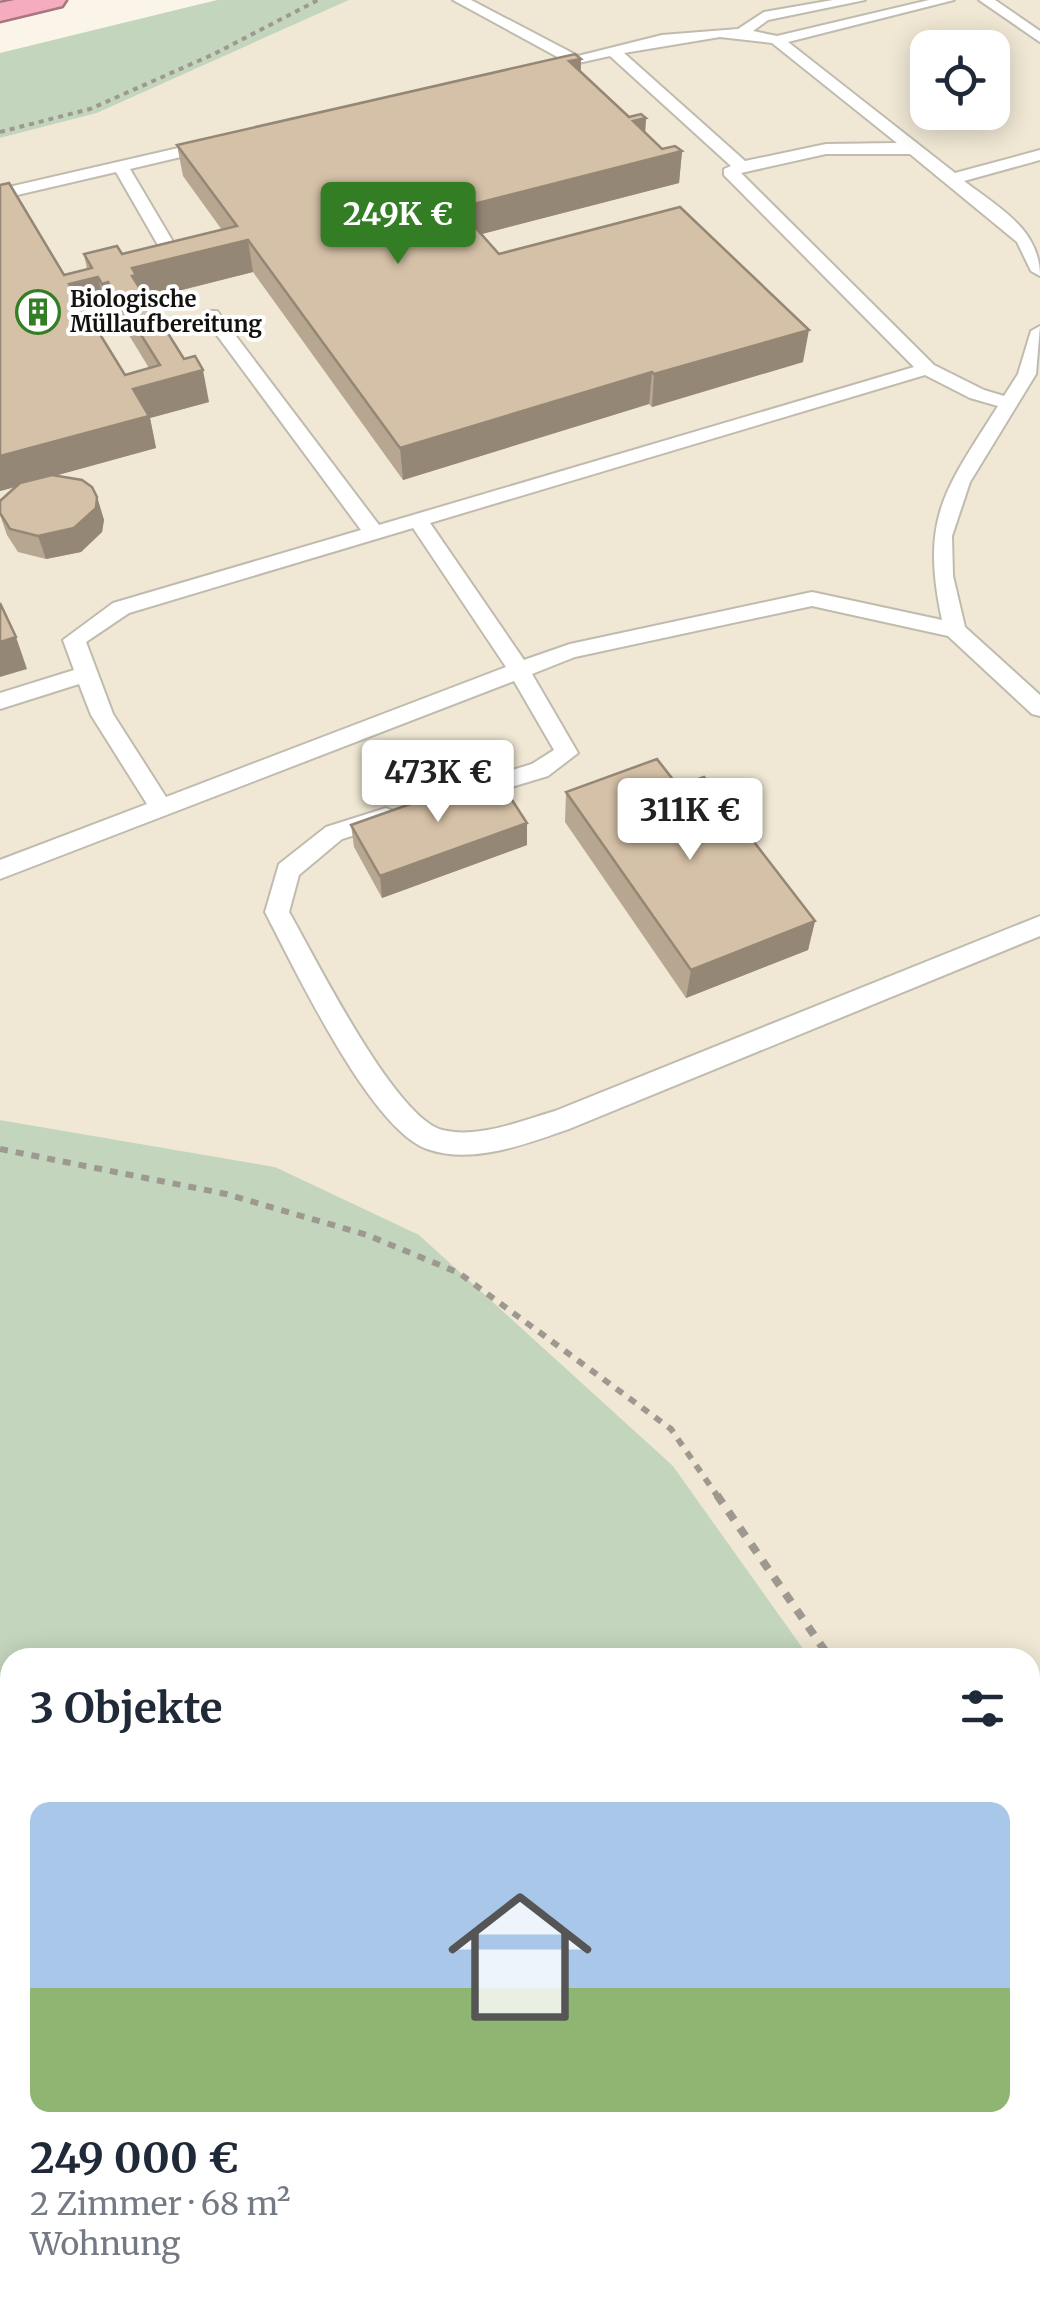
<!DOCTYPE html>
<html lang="de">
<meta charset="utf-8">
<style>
body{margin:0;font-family:Merriweather,serif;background:#f6f6f7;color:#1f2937;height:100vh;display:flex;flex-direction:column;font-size:38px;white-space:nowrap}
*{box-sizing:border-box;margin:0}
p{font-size:32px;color:#747a83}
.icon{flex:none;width:55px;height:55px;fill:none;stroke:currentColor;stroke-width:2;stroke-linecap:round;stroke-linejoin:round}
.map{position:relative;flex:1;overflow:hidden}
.sheet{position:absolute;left:0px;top:1648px;width:1040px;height:672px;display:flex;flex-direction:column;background:#fff;border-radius:30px 30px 0 0;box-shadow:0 5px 25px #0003}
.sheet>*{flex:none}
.controls{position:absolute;left:910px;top:30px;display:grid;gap:20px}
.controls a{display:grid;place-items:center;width:100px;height:100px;border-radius:20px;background:#fff;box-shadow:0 5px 25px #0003;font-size:50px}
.price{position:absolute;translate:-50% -85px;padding:0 22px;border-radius:10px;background:#fff;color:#222;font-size:32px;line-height:65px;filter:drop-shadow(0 2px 5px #0008)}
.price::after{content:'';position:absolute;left:50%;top:60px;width:30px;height:22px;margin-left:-15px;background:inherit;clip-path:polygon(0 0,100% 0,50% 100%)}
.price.on{background:#337d24;color:#fff}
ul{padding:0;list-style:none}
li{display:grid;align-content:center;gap:20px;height:530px;padding:0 30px}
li+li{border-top:2px solid #e0e1e3}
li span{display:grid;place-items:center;height:310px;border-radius:20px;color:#555}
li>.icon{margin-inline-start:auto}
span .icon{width:180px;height:180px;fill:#fffc;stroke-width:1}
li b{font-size:42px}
h2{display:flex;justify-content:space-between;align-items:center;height:120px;padding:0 30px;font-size:42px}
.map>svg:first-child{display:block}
</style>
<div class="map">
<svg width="1040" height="2318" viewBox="0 0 1040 2318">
<rect width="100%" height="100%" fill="#faf5e8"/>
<path fill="#f0e8d4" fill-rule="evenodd" d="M349 0H1040V2067L1030 2048V1658L809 1657 673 1466 275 1167 0 1120V138L98 113ZM928 48H992V112H928Z"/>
<g fill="#c3d5bc">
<polygon points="217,0 349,0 97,113 0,138 0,53"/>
<polygon points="0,1120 275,1167 419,1235 673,1466 809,1657 10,1658 10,2310 1030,2310 1030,2048 1040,2067 1040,2318 0,2318"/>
</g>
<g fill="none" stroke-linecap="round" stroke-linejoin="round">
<g stroke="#c0bbaf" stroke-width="4">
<g id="service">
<path d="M453 0H471L578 56 662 35 738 29 764 12 833 0H865L768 20 753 31 777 36 929 0H954L788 42 955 173 1040 150V160L964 181C998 207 1040 229 1040 276L1031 271 1017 242 910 154H826L741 173 934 365 984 390 1004 396 1018 374 1031 331 1040 326 1036 374 970 482 952 536 953 576 965 627 1040 695V716L1032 714 948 636 812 606 575 657 532 674 578 753 548 776 465 801 453 793 457 787 532 764 554 750 514 681 0 879V860L147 804 91 715 79 684 0 709V693L74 670 63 640 113 603 361 530 205 319V311H217L379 525 914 367 724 175V169L731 166 610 56 542 71V65L563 60ZM720 37 772 43 897 143 826 144 745 161 624 53ZM925 375 970 398 998 406C945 490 920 517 942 620L812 592 570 644 524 660 430 523ZM413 528 506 667 166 797 113 714 86 642 129 613Z"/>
<polygon points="979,0 995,0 1040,31 1040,42"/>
<polygon points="213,140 221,145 219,148 130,169 185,262 182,266 170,266 116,172 0,199 0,189"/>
<path d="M386 808 394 811 398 817 394 823 342 839 299 875 289 912C315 957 394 1117 442 1130 478 1139 521 1121 555 1111L1040 916V936L569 1129C526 1144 472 1165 427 1149 370 1129 294 967 265 912L279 864 326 827Z"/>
</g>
</g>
<g stroke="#a77681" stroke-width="5">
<polygon id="motorway" points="15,0 66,0 62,6 0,21 0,3"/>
</g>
<polyline stroke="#9d9990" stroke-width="4" stroke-dasharray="5 5" stroke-linecap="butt" points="0,132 90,109 214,54 318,0"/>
<polyline stroke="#9d9990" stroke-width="6" stroke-dasharray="8 8" stroke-linecap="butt" points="0,1149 226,1194 367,1235 459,1273 671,1429 718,1497"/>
<g stroke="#9d9990" stroke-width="8" stroke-dasharray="10 10" stroke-linecap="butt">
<polyline points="717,1495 830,1658"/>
<polyline points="0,1933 10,1943"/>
<polyline points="1030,1978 1040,2003"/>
<polyline points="185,2310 188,2318"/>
</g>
<use href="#service" fill="#fff" fill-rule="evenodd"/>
<use href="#motorway" fill="#f6acbf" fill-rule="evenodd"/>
</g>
<g fill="#b7a690" fill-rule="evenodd">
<path d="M581 59V73L629 117 646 118 645 133 662 149 682 151 679 183 481 234 499 254 803 362 652 407 649 404 403 480 253 272 146 299 209 402 150 418 156 448 57 475 97 497 104 520 102 532 81 552 46 559 18 552 7 535 0 515V501L16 487 0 491V185L64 275 87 269 84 254H122L222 230 183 176 177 145ZM106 310 110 316 116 314 149 368 125 375 88 314Z"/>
<polygon points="678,786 815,921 808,950 686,998 565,822 566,792"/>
<polygon points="351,825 527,845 382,898 354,847"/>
</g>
<g fill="#958775">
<polygon points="581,59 580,90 569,61"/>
<polygon points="646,118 644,150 633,121"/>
<polygon points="682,151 679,183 459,240 458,208"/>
<polygon points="248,240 253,272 142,300 132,276 132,268"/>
<polygon points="98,277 106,310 78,316 69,284"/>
<polygon points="108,282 116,314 110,316 102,284"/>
<polygon points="809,330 803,362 652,407 654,374"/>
<polygon points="203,370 209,402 150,418 156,448 0,491 0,456 133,389"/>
<polygon points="652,372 649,404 403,480 400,448"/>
<polygon points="97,497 104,520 102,532 81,552 46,559 38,536"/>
<polygon points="16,637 27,669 0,677 0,642"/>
<polygon points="527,823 527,845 382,898 380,876"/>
<polygon points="815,921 808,950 686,998 691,970"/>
</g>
<g fill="#d5c1a7" stroke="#958775" stroke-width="2.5" fill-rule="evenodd">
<path d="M575 54 581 59 569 61 629 117 641 114 646 118 633 121 662 149 675 146 682 151 458 208 499 254 680 207 809 330 654 374 652 372 400 448 248 240 132 268 136 275 132 276 184 359 195 356 203 370 133 389 149 416 0 456V185L9 183 64 275 92 268 84 254 117 246 122 254 237 226 177 145ZM98 277 102 284 108 282 160 365 125 375 69 284Z"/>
<polygon points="52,475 82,480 92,487 97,497 96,508 74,528 38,536 10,529 0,513 0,501 20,483"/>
<polygon points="0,603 16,637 0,642"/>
<polygon points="657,759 678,786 704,777 815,921 691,970 566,792"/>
<polygon points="495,774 527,823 380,876 351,825"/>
</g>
<defs>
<g id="building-ring" transform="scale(2.25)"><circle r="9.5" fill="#fff" stroke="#337d24" stroke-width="1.5"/><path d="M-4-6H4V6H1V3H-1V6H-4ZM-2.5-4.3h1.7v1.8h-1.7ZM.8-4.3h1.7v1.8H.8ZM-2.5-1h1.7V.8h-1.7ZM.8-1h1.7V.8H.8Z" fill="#337d24"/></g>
</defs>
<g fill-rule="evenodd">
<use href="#building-ring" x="38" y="312"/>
</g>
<g text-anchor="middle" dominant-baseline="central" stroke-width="8" stroke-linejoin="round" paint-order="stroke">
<g font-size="22" font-weight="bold" fill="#14120e" stroke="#fff" text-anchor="start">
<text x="70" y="299">Biologische<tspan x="70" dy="25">Müllaufbereitung</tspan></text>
</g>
</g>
</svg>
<div class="controls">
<a><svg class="icon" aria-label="locate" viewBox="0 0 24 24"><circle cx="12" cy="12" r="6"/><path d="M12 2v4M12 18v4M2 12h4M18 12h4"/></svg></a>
</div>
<b class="price on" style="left:398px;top:267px">249K €</b>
<b class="price" style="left:438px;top:825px">473K €</b>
<b class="price" style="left:690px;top:863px">311K €</b>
<section class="sheet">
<h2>3 Objekte<svg class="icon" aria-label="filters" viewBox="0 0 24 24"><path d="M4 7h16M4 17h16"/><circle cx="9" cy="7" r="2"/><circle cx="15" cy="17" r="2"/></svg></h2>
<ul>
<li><span style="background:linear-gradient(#a9c7e8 60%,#8fb573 0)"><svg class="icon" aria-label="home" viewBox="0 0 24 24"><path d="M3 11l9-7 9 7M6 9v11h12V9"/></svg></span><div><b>249 000 €</b><p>2 Zimmer · 68 m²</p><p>Wohnung</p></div></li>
</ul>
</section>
</div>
